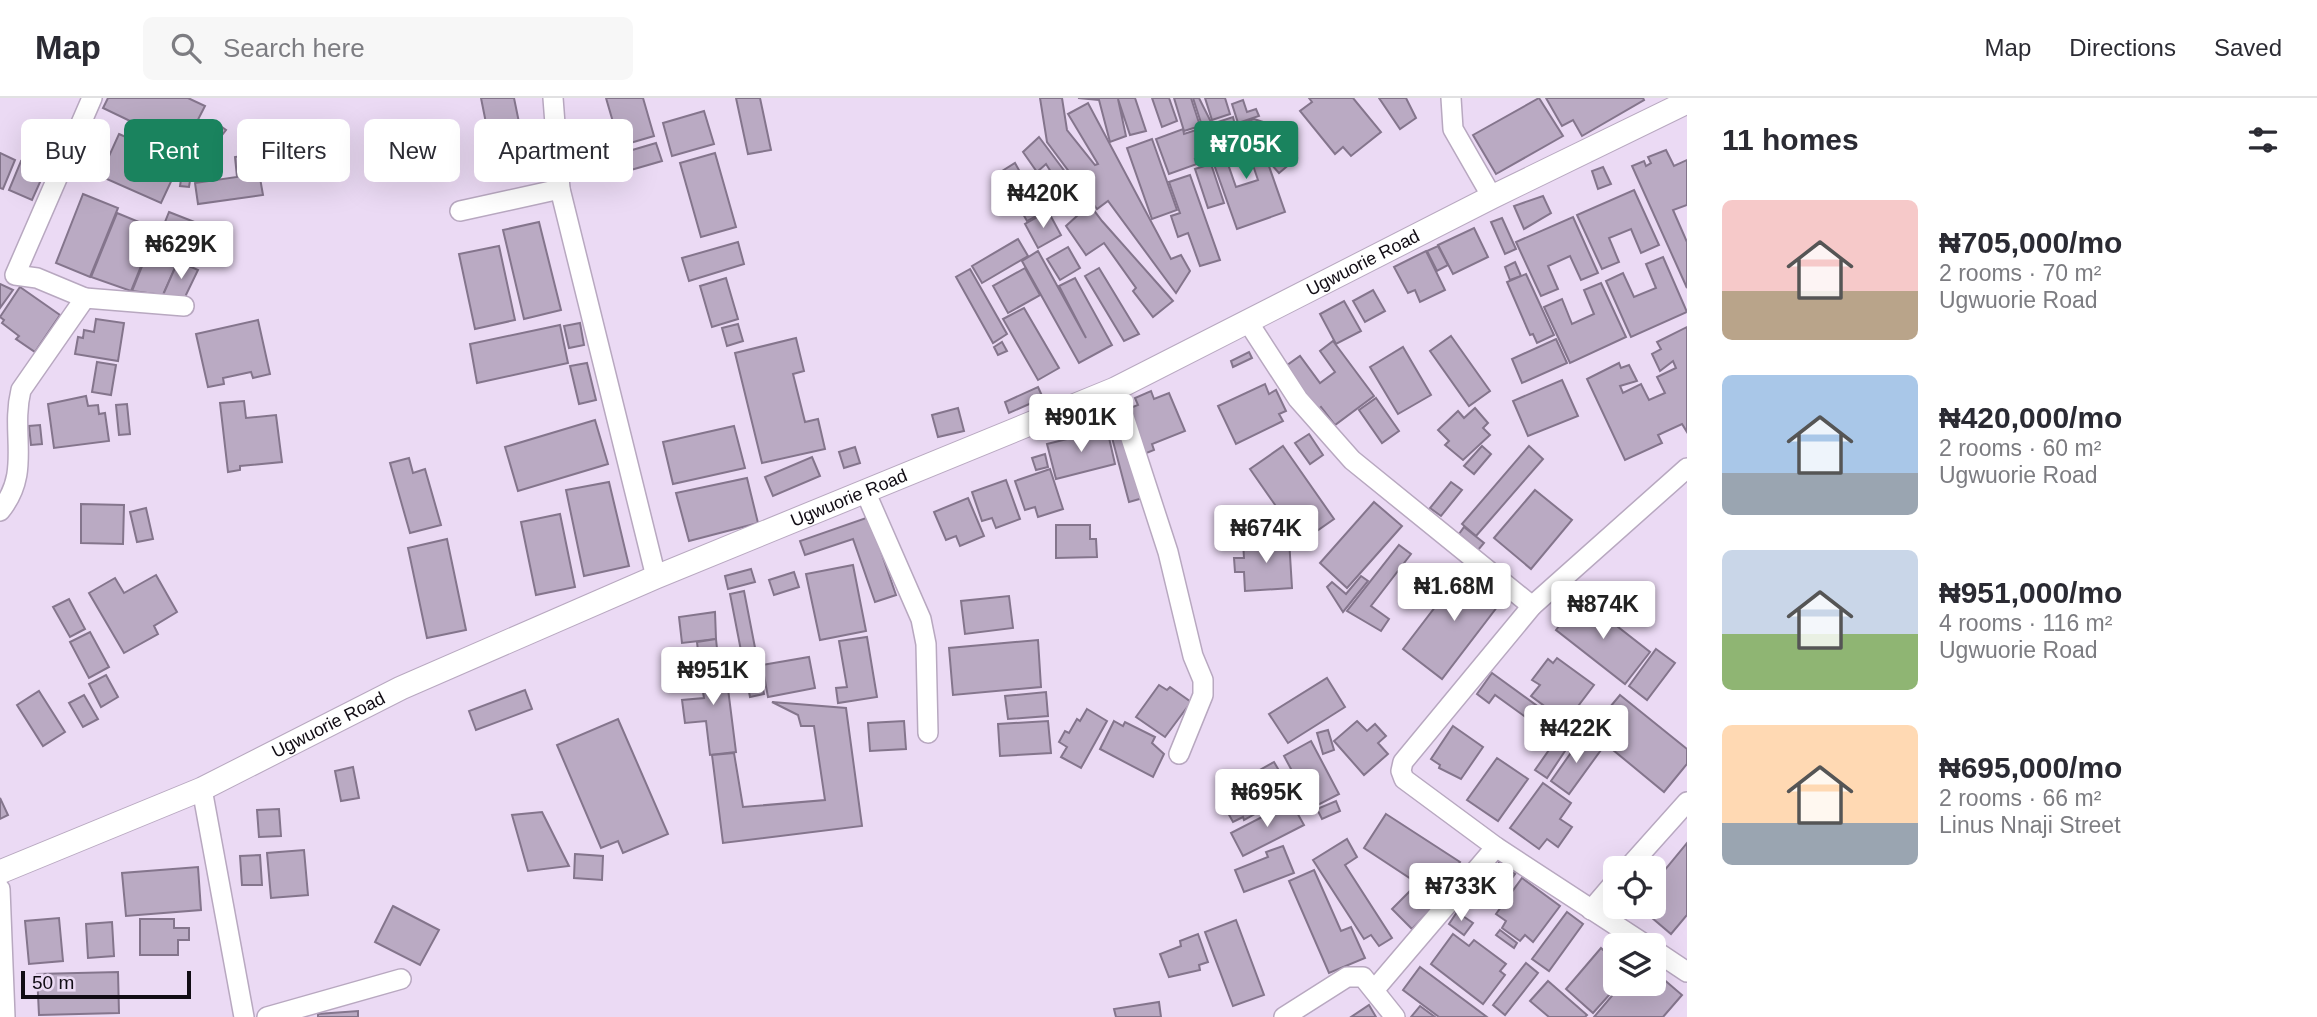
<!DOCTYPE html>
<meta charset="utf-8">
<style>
body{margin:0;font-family:Arial,sans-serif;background:#f7f7f7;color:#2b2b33;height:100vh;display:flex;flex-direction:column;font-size:26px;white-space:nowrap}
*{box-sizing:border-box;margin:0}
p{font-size:23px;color:#7c7c81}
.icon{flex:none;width:38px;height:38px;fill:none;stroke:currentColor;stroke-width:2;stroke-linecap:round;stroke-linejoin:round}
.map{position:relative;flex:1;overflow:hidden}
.panel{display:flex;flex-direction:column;background:#fff;width:630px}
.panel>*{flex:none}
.guide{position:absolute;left:21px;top:21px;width:665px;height:63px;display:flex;gap:14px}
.tools{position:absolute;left:1603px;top:758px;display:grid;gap:14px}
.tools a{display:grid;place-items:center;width:63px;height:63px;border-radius:10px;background:#fff;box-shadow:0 7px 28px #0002;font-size:35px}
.scale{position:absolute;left:21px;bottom:18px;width:170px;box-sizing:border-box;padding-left:7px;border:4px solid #110c14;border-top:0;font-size:19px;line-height:24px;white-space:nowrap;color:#110c14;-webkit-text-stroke:5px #ebdaf4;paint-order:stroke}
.price{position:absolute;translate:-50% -60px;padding:0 16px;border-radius:7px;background:#fff;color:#222;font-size:23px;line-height:46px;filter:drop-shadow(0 2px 4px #0008)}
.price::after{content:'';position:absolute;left:50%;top:42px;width:21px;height:16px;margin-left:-10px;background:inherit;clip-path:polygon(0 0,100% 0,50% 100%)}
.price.current{background:#1a835e;color:#fff}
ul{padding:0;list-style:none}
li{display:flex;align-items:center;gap:21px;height:175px;padding:0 35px}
li span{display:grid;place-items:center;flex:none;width:196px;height:140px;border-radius:10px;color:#555}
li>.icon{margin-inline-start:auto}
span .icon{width:84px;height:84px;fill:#fffc;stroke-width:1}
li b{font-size:30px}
h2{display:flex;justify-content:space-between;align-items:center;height:84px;padding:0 35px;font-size:30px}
.pill{padding:0 24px;border-radius:10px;background:#fff;box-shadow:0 7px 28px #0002;font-size:24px;line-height:63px}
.pill.current{background:#1a835e;color:#fff}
header{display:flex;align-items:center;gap:42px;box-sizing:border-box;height:98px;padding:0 35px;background:#fff;border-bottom:2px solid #e1e1e2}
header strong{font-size:33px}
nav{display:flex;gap:38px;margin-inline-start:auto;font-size:24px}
.search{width:490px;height:63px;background:#f7f7f7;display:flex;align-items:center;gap:18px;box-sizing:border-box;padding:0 24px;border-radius:10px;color:#7c7c81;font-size:26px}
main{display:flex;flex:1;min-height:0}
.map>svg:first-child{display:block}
</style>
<header>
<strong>Map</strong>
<div class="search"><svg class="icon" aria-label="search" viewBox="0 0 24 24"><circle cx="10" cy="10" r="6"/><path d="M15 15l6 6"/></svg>Search here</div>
<nav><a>Map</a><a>Directions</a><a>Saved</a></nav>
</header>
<main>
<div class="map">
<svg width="1687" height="919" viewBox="0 0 1687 919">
<rect width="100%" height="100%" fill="#ebdaf4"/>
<g fill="#baaac3" stroke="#84758c" stroke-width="2">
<polygon points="108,0 188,0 205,8 184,49 103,10"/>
<polygon points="481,0 514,0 523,44 491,50"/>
<polygon points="606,0 643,0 654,38 620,48"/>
<polygon points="736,0 760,0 771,52 748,56"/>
<polygon points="1040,0 1062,0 1067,32 1095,67 1098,66 1068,16 1088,5 1171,161 1181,157 1190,173 1176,195 1108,103 1097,111 1047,44"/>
<polygon points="1078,0 1135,0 1146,33 1130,37 1118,1 1126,38 1110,44 1099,2"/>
<polygon points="1152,0 1169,0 1177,23 1162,29"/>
<polygon points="1174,0 1191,0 1200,28 1184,33"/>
<polygon points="1193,0 1199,0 1212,26 1233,19 1235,27 1205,37"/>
<polygon points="1205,0 1225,0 1230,16 1212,22"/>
<polygon points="1309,0 1353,0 1381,34 1351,58 1343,49 1335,56 1300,13 1312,4"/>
<polygon points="1379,0 1406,0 1416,20 1400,31"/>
<polygon points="1539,0 1563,38 1496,76 1473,37"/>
<polygon points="1546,0 1643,0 1644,2 1582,38 1573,22 1562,28"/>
<polygon points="1243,2 1247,14 1256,11 1259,18 1238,25 1232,6"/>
<polygon points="704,13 714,46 672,58 663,25"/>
<polygon points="1254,21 1266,25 1258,32 1243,36 1239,26"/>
<polygon points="215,24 226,32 206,58 195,51"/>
<polygon points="1267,25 1297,60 1279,75 1270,65 1280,57 1259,32"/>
<polygon points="1237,30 1241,42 1222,49 1236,89 1258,82 1243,38 1257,34 1285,114 1237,131 1205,41"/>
<polygon points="1183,31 1184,36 1199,31 1208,57 1195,61 1197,66 1169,76 1156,41"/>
<polygon points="119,36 167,57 161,69 175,75 161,105 100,78"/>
<polygon points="1039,39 1102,123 1173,203 1153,219 1133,193 1136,190 1104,145 1086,157 1066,128 1078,117 1046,66 1037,74 1023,54"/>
<polygon points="1152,41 1177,112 1152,121 1127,50"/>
<polygon points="537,45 541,65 528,68 524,47"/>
<polygon points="656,45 662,63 610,78 605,60"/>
<polygon points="1666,52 1674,68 1687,62 1687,107 1673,112 1687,144 1687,190 1632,68 1644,63 1646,68 1651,65 1648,59"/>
<polygon points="0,55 15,62 3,91 0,90"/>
<polygon points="715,55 736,129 701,139 680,65"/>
<polygon points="248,57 251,81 260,80 263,97 198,106 195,85 237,79 235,59"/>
<polygon points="184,62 193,64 189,89 180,88"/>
<polygon points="21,63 45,73 32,102 9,92"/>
<polygon points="1015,65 1025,83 1012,91 1002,73"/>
<polygon points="1211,66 1224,105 1208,110 1195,71"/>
<polygon points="1603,69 1611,86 1598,91 1592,73"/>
<polygon points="1190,77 1220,162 1200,168 1188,135 1178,139 1171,118 1180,115 1169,84"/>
<polygon points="1029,85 1045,113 1027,123 1011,95"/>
<polygon points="1634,92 1659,147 1641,155 1631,131 1609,140 1619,164 1602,171 1577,117"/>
<polygon points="83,96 118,110 90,179 56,165"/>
<polygon points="1543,98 1551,115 1524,131 1514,108"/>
<polygon points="1048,113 1061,137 1038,150 1025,126"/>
<polygon points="169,114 210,130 198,160 157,144"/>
<polygon points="117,115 156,131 131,193 91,179"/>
<polygon points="1573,119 1598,175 1581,182 1570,158 1548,168 1558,191 1541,198 1516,144"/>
<polygon points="1502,120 1516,151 1505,156 1491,124"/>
<polygon points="539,124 561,212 524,221 503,132"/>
<polygon points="1474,130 1488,159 1453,176 1438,147"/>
<polygon points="1018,141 1028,158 982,185 972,168"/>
<polygon points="738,144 744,166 689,183 682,160"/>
<polygon points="499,148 515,222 475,231 459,156"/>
<polygon points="1438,148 1448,167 1437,173 1427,153"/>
<polygon points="1068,149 1080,170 1060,182 1047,161"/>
<polygon points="149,151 178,163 163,197 132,193"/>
<polygon points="1038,153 1086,240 1059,188 1075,180 1112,247 1079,265 1022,163"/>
<polygon points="1426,153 1445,192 1420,204 1415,192 1408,195 1394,169"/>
<polygon points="1663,159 1687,214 1631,239 1606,183 1623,175 1634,199 1656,190 1646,166"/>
<polygon points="178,163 198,172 185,199 163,197"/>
<polygon points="1515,164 1521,178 1510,182 1505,169"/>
<polygon points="1025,170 1040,197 1008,215 993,188"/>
<polygon points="1099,170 1139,236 1124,243 1085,178"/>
<polygon points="970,171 1007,236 993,245 956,179"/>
<polygon points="1526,176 1554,237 1537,245 1533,236 1530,237 1507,184"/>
<polygon points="726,180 738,221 712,229 700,188"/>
<polygon points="1601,185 1626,239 1570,265 1544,209 1562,201 1572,226 1594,216 1584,192"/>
<polygon points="0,186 13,192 0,210"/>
<polygon points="20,189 60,217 35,254 16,241 19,238 2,225 4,222 0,219"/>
<polygon points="1373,192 1385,213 1365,224 1353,203"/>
<polygon points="1344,203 1361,233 1336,246 1320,216"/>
<polygon points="1024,210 1059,270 1038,282 1003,221"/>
<polygon points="96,221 124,225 118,263 75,256 78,239 83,240 84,232 94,234"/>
<polygon points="258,222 270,276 253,280 251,274 223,280 224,286 208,289 196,236"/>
<polygon points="580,225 584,247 569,250 564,228"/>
<polygon points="738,226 743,243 727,248 722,230"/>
<polygon points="560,227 568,265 477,285 470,246"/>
<polygon points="1687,229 1687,334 1682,326 1658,337 1662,345 1625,362 1587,281 1619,265 1621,270 1629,267 1637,283 1620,288 1623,295 1641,286 1649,302 1665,295 1657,279 1676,270 1673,263 1660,273 1652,256 1661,251 1657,244"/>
<polygon points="1451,238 1490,293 1469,308 1430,253"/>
<polygon points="796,240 804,273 793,276 805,324 818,321 825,351 762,365 735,255"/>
<polygon points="1556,241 1567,265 1522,285 1512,261"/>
<polygon points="1333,243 1374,298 1335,327 1321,309 1316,313 1283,270 1300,258 1320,285 1335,274 1320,253"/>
<polygon points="1002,244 1007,253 998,257 994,249"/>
<polygon points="1403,249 1431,297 1398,316 1370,269"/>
<polygon points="1249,254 1252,260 1233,269 1231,263"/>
<polygon points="97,264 116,267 111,297 92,294"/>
<polygon points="587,265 596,302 579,306 570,268"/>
<polygon points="1562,282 1578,318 1528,338 1513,303"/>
<polygon points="1265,286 1269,296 1276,292 1286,313 1279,316 1283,323 1236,346 1218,308"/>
<polygon points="1038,289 1043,300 1009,315 1005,304"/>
<polygon points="1151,293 1154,301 1169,295 1185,333 1152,346 1154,352 1144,356 1125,312 1138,307 1135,300"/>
<polygon points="86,298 88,308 98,307 99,316 105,315 109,343 54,350 48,306"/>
<polygon points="1376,300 1399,333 1382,345 1359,312"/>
<polygon points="244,303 246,320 276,317 282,364 240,368 240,372 228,374 220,305"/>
<polygon points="127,306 130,336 119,337 116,307"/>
<polygon points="958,310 964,333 938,339 932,317"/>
<polygon points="1475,310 1488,325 1483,330 1490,337 1463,362 1445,347 1449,343 1438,332 1458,313 1464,320"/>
<polygon points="595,322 608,366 518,393 505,349"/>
<polygon points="40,327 42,346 31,347 29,328"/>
<polygon points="734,328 745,370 673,386 663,344"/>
<polygon points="1123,328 1143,400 1129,404 1110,332"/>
<polygon points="1107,331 1115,366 1056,381 1047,346"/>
<polygon points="1309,336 1323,357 1310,366 1295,345"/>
<polygon points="1283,348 1334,421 1301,444 1250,371"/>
<polygon points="1482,348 1491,356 1474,376 1464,368"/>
<polygon points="1529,348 1543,361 1476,438 1462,426"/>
<polygon points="855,349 860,365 844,370 839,354"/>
<polygon points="1045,356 1048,369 1036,372 1032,360"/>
<polygon points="812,359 820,378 773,398 765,379"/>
<polygon points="409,360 413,375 425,371 441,427 410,435 390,365"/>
<polygon points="1050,371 1063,411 1038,419 1035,409 1025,412 1015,383"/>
<polygon points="747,380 758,425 689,443 676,395"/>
<polygon points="1006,382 1020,421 996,430 992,420 982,423 972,394"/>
<polygon points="609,384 629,468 584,478 566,392"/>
<polygon points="1451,384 1462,392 1441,418 1430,410"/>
<polygon points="1535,392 1572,422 1531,471 1494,440"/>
<polygon points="968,400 984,438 960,448 956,438 946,442 934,414"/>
<polygon points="1374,404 1402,428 1347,490 1320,465"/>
<polygon points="81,406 124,407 123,446 81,445"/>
<polygon points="146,410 153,441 137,444 130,414"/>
<polygon points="560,416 575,489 536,497 521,424"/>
<polygon points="869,419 896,497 875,504 853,441 805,457 800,443"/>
<polygon points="1056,427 1090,427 1090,441 1096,441 1097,459 1056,460"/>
<polygon points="1464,429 1484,445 1478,452 1459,436"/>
<polygon points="447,441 466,532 427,540 408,450"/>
<polygon points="1289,441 1292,490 1245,493 1244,474 1235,474 1234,460 1244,460 1243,444"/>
<polygon points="1399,447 1411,456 1371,508 1389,521 1381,533 1347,513"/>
<polygon points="853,467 866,533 820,542 806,476"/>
<polygon points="1465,470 1504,500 1442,581 1403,551"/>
<polygon points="751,471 755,484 728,491 725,478"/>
<polygon points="794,474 799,489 774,497 769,482"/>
<polygon points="156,477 177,514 154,528 158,536 124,555 89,495 115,480 124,495"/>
<polygon points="1361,478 1368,483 1343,514 1327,489 1332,484 1346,496"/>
<polygon points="744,493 764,596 750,599 730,496"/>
<polygon points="1009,498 1013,530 965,536 961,503"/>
<polygon points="1581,500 1650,554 1625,586 1556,532"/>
<polygon points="69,501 85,531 70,539 53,509"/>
<polygon points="715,514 716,541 682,545 679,519"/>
<polygon points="90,534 109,569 89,580 70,544"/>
<polygon points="867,539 877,599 838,605 836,590 847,589 839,543"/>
<polygon points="716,541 718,560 699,562 697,544"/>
<polygon points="1038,542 1041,589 953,597 949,550"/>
<polygon points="1656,551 1675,565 1647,602 1629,588"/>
<polygon points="724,559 736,654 710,657 706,623 685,625 682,602 704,600 698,563"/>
<polygon points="809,559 815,590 768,599 762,567"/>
<polygon points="1557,560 1594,587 1566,624 1531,598 1540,587 1532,582 1548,561 1553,565"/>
<polygon points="1492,575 1577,637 1567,649 1495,597 1489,605 1477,596"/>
<polygon points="106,577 118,599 101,609 89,586"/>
<polygon points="1327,580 1345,609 1288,645 1269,616"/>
<polygon points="1159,587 1167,592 1170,589 1191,604 1165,639 1136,619"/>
<polygon points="525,592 532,611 476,632 469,613"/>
<polygon points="39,593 65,634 43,648 17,607"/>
<polygon points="1046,594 1048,618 1008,621 1005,598"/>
<polygon points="84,597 98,621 83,629 69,605"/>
<polygon points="1620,597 1687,651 1687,666 1664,694 1590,633"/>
<polygon points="772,604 846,610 862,728 723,745 712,657 734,655 743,709 825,702 814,628 801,628 798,617"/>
<polygon points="1087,611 1107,623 1081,670 1061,659 1067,649 1059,644 1065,633 1069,635 1077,621 1080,623"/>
<polygon points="618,621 668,736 623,755 618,743 601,750 557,647"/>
<polygon points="904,623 906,651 870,653 868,625"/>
<polygon points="1048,623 1051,655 1000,658 998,626"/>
<polygon points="1114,623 1123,628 1125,624 1155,639 1152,645 1164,656 1153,679 1100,651"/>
<polygon points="1357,623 1367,633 1375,626 1386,638 1378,645 1388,656 1364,677 1334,643"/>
<polygon points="1453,628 1483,649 1461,681 1439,670 1440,667 1431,661"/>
<polygon points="1328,632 1334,652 1323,656 1317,635"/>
<polygon points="1582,639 1601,652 1569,696 1551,683"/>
<polygon points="1556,642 1567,650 1547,680 1535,672"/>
<polygon points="1311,643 1339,696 1312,710 1284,658"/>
<polygon points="1497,660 1528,681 1498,723 1467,702"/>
<polygon points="1274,664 1292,695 1244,722 1243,719 1233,724 1219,699 1228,695 1226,691"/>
<polygon points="353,669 359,700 341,703 335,673"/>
<polygon points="1543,685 1571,705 1560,721 1572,729 1558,749 1547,741 1539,751 1510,730"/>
<polygon points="0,700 8,717 0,721"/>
<polygon points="1336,703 1340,713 1322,721 1317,711"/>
<polygon points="1291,704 1304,727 1243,758 1231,735"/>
<polygon points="279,711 281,738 259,739 257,712"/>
<polygon points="542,714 569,768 528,773 512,717"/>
<polygon points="1386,716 1460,764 1437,798 1364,750"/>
<polygon points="1347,741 1357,759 1345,767 1392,840 1379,848 1371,837 1364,841 1313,762"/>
<polygon points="1687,745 1687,817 1671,836 1638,808 1654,808 1654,785"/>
<polygon points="1283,748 1294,775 1244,794 1235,772 1268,759 1266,754"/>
<polygon points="304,752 308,797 271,800 267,755"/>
<polygon points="575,756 603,758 602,782 574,780"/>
<polygon points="260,757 262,787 242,787 240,758"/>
<polygon points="1499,765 1515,776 1492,807 1477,796"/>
<polygon points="198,769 201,812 126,818 122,775"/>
<polygon points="1314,772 1341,833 1351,829 1365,860 1329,875 1289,783"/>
<polygon points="1522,780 1560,808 1533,844 1525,837 1520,843 1502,830 1506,823 1496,816"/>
<polygon points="1413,790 1433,809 1412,831 1392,811"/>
<polygon points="393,808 439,832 420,867 375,844"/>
<polygon points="1457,814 1473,825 1464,837 1449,826"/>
<polygon points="1567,814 1583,826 1549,873 1532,861"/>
<polygon points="59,820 63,863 29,866 25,823"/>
<polygon points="140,821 174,821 174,830 189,830 189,842 178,842 178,857 140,857"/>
<polygon points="1236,822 1264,897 1233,908 1205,834"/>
<polygon points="112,824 114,858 88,860 86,826"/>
<polygon points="1500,832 1517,845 1514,850 1496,837"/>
<polygon points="1198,836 1208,864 1199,867 1200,872 1169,879 1160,856 1181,848 1180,843"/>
<polygon points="1453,836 1469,848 1474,842 1506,866 1500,873 1505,877 1483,906 1431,866"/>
<polygon points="1601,850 1615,863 1615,886 1619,886 1593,915 1566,891"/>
<polygon points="1526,865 1538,875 1505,917 1493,907"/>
<polygon points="1420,869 1487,919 1439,919 1403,892"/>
<polygon points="1654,873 1682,897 1663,919 1594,919 1622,886 1654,886"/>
<polygon points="118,874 119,915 39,917 37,876"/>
<polygon points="1548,883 1587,917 1585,919 1549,919 1530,903"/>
<polygon points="1159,904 1161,919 1116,919 1114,911"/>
<polygon points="1369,907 1376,919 1351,919"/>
<polygon points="1420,908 1435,919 1411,919"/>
<polygon points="358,913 358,919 318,919 318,916"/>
</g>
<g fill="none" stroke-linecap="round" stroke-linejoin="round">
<g stroke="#b8a8c0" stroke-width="22">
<g id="minor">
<polyline points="553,0 560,91 656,479"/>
<polyline points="1451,0 1453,31 1492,99"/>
<polyline points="460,113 560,91"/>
<polyline points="85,200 184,208"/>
<polyline points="1248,224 1298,301 1352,362 1532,508"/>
<polyline points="1115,291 1168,454 1193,558 1203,582 1203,597 1179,656"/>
<polyline points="865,393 921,521 926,546 928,635"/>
<path d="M0 413C32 374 10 337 21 292L85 200 37 180 15 177 92 0"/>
<polyline points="202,691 244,919"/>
<polyline points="1628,770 1687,704"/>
<polyline points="0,791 5,919"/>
<polyline points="1591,812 1615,784"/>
<polyline points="1646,847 1496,749 1404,681 1401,673 1403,664 1532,508 1687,370"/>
<polyline points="1654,852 1687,874"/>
<polyline points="1375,891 1496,749"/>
<polyline points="267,919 401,881"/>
<polyline points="1284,919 1347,879 1363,879 1395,919"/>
</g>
</g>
<g stroke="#b8a8c0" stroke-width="25">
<g id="tertiary">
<path id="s1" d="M0 774 202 691 401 590 656 479 1115 291 1492 99 1687 4"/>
</g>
</g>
<use href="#minor" stroke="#fff" stroke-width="19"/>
<use href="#tertiary" stroke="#fff" stroke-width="23"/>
</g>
<g text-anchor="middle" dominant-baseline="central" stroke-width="5" stroke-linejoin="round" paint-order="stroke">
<g font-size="18" fill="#110c14" stroke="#ebdaf4">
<text stroke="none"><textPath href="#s1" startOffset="1494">Ugwuorie Road</textPath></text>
<text stroke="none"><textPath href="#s1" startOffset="928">Ugwuorie Road</textPath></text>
<text stroke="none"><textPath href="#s1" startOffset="360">Ugwuorie Road</textPath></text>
</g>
</g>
</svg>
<div class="tools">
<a><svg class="icon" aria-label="locate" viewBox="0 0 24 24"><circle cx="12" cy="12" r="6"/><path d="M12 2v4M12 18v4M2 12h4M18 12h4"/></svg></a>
<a><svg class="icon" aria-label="layers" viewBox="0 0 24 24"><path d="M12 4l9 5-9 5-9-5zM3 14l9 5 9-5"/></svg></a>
</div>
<div class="scale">50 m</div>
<b class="price current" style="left:1246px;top:83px">₦705K</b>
<b class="price" style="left:1043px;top:132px">₦420K</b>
<b class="price" style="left:181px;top:183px">₦629K</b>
<b class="price" style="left:1081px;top:356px">₦901K</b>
<b class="price" style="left:1266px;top:467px">₦674K</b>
<b class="price" style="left:1454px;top:525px">₦1.68M</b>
<b class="price" style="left:1603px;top:543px">₦874K</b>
<b class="price" style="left:713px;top:609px">₦951K</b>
<b class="price" style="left:1576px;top:667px">₦422K</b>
<b class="price" style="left:1267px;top:731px">₦695K</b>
<b class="price" style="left:1461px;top:825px">₦733K</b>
<div class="guide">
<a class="pill">Buy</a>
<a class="pill current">Rent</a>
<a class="pill">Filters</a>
<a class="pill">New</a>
<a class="pill">Apartment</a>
</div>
</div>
<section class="panel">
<h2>11 homes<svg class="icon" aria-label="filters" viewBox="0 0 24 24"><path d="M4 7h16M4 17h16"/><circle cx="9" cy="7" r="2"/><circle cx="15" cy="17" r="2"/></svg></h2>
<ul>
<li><span style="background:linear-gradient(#f6c9c9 65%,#b9a48a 0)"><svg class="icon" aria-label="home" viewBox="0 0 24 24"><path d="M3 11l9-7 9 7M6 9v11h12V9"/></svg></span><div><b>₦705,000/mo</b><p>2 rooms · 70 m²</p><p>Ugwuorie Road</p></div></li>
<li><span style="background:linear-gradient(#a9c7e8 70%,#9aa5b1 0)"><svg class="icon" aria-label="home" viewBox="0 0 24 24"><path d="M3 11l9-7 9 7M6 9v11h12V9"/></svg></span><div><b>₦420,000/mo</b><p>2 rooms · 60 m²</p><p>Ugwuorie Road</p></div></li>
<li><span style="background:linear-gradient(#c9d6e8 60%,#8fb573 0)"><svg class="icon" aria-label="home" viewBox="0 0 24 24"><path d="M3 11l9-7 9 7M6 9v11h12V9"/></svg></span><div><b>₦951,000/mo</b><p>4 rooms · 116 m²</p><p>Ugwuorie Road</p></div></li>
<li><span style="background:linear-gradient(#ffd9b3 70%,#9aa5b1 0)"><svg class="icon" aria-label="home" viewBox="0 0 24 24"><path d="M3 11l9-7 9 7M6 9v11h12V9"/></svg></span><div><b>₦695,000/mo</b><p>2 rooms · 66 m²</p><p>Linus Nnaji Street</p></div></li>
</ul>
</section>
</main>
